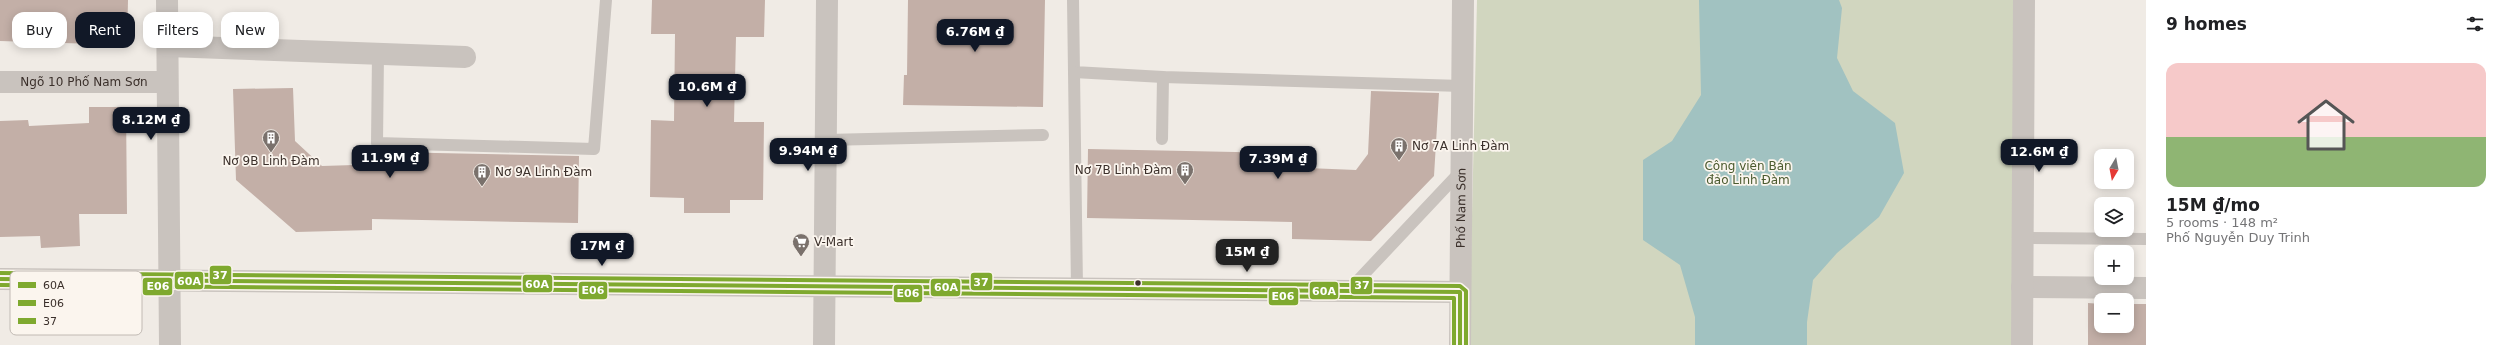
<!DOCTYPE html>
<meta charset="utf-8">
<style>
body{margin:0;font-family:"DejaVu Sans",sans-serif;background:#f6f6f6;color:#202124;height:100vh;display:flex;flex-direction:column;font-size:15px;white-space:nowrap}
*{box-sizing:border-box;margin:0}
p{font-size:13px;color:#757577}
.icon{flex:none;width:22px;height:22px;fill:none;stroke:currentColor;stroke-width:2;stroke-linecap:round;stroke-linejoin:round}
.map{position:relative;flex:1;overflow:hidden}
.sheet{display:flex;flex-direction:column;background:#fff;width:360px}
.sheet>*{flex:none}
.guide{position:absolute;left:12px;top:12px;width:380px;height:36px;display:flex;gap:8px}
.needle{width:26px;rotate:190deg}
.tools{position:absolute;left:2094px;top:149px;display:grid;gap:8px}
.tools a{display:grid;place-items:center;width:40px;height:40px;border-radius:8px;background:#fff;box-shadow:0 2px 10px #0003;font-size:20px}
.price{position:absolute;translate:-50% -34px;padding:0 9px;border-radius:8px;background:#111827;color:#fff;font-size:13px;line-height:26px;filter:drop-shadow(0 1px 2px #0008)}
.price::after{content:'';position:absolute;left:50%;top:24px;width:12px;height:9px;margin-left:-6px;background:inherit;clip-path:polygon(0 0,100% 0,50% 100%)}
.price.on{background:#222;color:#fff}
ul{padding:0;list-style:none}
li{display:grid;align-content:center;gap:8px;height:212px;padding:0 20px}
li span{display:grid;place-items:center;height:124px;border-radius:12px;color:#555}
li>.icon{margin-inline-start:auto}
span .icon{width:72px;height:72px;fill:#fffc;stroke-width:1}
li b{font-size:17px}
h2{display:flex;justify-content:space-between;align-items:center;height:48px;padding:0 20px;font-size:17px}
.chip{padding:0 14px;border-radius:12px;background:#fff;box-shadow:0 2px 10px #0003;font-size:14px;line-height:36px}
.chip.on{background:#111827;color:#fff}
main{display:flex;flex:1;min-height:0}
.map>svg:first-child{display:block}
</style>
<main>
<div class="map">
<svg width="2146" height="345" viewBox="0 0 2146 345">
<rect width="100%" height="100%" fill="#f0ebe5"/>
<polygon fill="#d1d6bf" points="1477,0 2024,0 2022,345 1469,345"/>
<polygon fill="#a1c2c1" points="1699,0 1839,0 1842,8 1837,58 1853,91 1895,123 1904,173 1879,217 1837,253 1813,280 1807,322 1807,345 1695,345 1695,317 1680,265 1643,240 1643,160 1672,141 1701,95"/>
<g fill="#c3afa7">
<polygon points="0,0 128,0 127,45 0,41"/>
<polygon points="652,0 765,0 764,37 736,37 734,122 764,122 763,200 730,200 730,213 684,213 684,198 650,197 651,120 674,121 675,34 651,34"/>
<polygon points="908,0 1045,0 1043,107 903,105 904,75 907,75"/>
<polygon points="293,88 295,141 322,166 386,164 386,152 579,156 578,223 372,219 372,230 296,232 236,180 233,89"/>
<polygon points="1371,91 1439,93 1434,176 1371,241 1292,239 1292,222 1087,218 1088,149 1284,153 1283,167 1356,170 1368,154"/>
<polygon points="89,107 126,107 127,214 79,214 80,246 41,248 40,236 0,237 0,121 28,120 29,126 89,123"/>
<polygon points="2088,303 2101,304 2101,326 2127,326 2127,304 2146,304 2146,345 2088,345"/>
</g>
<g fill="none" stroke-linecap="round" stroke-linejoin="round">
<g stroke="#c9c3be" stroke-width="12">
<polyline points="1073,0 1074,72 1163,77 1462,86"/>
<polyline points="378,54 377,143 594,149 606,0"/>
<polyline points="1074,72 1077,288"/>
<polyline points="1162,139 1163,77"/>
<polyline points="826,140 1043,135"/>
<polyline points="2022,238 2146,239"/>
<polyline points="1348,291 1461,171"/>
</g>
<g stroke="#c9c3be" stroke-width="22">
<polyline points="167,0 170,345"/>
<polyline points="168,46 465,57"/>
<path id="s1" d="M0 82H167"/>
<polyline points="0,279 1460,292"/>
<polyline points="2022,287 2146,288"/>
<polyline points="824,345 827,0"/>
<path id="s2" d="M1460 345 1463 0"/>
<polyline points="2022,345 2024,0"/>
</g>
<g stroke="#fbf5ee" stroke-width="7">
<polyline id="bus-1" points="0,279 1460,292 1460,345"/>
</g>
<g stroke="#fbf5ee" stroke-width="7">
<polyline id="bus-2" points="0,285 1454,298 1454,345"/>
</g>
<g stroke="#fbf5ee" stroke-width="7">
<polyline id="bus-3" points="0,273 1460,286 1466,291 1466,345"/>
</g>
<use href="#bus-1" stroke="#7fa92f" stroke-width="4"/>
<use href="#bus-2" stroke="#7fa92f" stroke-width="4"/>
<use href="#bus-3" stroke="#7fa92f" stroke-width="4"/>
</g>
<defs>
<g id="building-pin" transform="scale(0.9)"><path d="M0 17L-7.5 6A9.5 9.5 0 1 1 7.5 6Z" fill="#7a716c" stroke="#fbf5ee"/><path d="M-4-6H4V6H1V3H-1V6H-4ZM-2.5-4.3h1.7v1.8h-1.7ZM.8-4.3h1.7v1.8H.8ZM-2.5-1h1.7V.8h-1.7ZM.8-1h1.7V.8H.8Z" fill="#fff"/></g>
<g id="supermarket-pin" transform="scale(0.9)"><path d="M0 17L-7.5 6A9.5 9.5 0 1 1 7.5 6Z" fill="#7a716c" stroke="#fbf5ee"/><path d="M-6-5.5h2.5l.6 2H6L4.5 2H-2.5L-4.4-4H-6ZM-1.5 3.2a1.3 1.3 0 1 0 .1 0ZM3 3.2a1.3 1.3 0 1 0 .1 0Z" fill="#fff"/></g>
</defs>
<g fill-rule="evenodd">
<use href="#building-pin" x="271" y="138"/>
<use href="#building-pin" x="1399" y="146"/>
<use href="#building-pin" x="1185" y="170"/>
<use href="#building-pin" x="482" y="172"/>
<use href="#supermarket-pin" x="801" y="242"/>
</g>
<circle fill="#3b302b" stroke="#fbf5ee" stroke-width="1.5" cx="1138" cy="283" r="3.5"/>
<g text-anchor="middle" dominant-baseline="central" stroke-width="3.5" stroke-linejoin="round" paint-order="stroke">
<g font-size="12" fill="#3b302b" stroke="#fbf5ee">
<text stroke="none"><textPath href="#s1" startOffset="84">Ngõ 10 Phố Nam Sơn</textPath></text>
<text stroke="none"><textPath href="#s2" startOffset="137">Phố Nam Sơn</textPath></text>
</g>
<g font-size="12" fill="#3b302b" stroke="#fbf5ee" text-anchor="start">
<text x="1412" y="146">Nơ 7A Linh Đàm</text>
<text x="271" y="161" text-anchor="middle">Nơ 9B Linh Đàm</text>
<text x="1172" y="170" text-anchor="end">Nơ 7B Linh Đàm</text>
<text x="495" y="172">Nơ 9A Linh Đàm</text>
<text x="814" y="242">V-Mart</text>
</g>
<g font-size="12" fill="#4a5a2e" stroke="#fbf5ee">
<text x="1748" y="166">Công viên Bán<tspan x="1748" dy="14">đảo Linh Đàm</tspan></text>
</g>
</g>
<rect x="10" y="271" width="132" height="64" rx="6" fill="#fbf5ee" stroke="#c1bab4" stroke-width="1"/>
<rect x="18" y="282" width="18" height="6" fill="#7fa92f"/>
<rect x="18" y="300" width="18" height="6" fill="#7fa92f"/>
<rect x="18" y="318" width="18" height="6" fill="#7fa92f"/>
<g font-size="11" fill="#3b302b">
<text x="43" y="289">60A</text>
<text x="43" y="307">E06</text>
<text x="43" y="325">37</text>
</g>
<g stroke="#fbf5ee" stroke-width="1.5">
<rect x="209" y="265" width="23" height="20" rx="4" fill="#7fa92f"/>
<rect x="174" y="271" width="30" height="19" rx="4" fill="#7fa92f"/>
<rect x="970" y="272" width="23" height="19" rx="4" fill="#7fa92f"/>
<rect x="522" y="274" width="31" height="19" rx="4" fill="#7fa92f"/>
<rect x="1350" y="276" width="23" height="19" rx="4" fill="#7fa92f"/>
<rect x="142" y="277" width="31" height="19" rx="4" fill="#7fa92f"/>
<rect x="930" y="278" width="31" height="19" rx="4" fill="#7fa92f"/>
<rect x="578" y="281" width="30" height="19" rx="4" fill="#7fa92f"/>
<rect x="1309" y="281" width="30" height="19" rx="4" fill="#7fa92f"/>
<rect x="893" y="284" width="30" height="19" rx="4" fill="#7fa92f"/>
<rect x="1268" y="287" width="31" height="19" rx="4" fill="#7fa92f"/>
</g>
<g font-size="11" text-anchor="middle" font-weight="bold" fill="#fff">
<text x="220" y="279">37</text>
<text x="189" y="285">60A</text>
<text x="981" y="286">37</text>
<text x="537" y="288">60A</text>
<text x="1362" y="289">37</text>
<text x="158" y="290">E06</text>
<text x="946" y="291">60A</text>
<text x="593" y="294">E06</text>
<text x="1324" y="295">60A</text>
<text x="908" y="297">E06</text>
<text x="1283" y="300">E06</text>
</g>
</svg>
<div class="tools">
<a><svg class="needle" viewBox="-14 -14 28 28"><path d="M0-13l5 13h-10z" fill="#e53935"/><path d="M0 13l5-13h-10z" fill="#757577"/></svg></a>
<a><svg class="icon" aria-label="layers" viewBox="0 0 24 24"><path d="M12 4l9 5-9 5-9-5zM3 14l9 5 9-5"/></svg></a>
<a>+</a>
<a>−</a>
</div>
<b class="price" style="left:975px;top:53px">6.76M ₫</b>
<b class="price" style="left:707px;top:108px">10.6M ₫</b>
<b class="price" style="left:151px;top:141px">8.12M ₫</b>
<b class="price" style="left:808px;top:172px">9.94M ₫</b>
<b class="price" style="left:2039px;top:173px">12.6M ₫</b>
<b class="price" style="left:390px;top:179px">11.9M ₫</b>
<b class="price" style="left:1278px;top:180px">7.39M ₫</b>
<b class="price" style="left:602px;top:267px">17M ₫</b>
<b class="price on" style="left:1247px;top:273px">15M ₫</b>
<div class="guide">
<a class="chip">Buy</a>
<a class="chip on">Rent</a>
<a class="chip">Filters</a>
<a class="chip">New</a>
</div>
</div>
<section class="sheet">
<h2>9 homes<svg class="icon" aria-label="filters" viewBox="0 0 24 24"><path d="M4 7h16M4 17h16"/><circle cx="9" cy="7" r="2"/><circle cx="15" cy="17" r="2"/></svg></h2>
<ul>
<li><span style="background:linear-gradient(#f6c9c9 60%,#8fb573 0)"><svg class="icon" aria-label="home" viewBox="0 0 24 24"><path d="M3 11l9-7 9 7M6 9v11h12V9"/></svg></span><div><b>15M ₫/mo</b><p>5 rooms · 148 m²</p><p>Phố Nguyễn Duy Trinh</p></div></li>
</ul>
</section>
</main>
